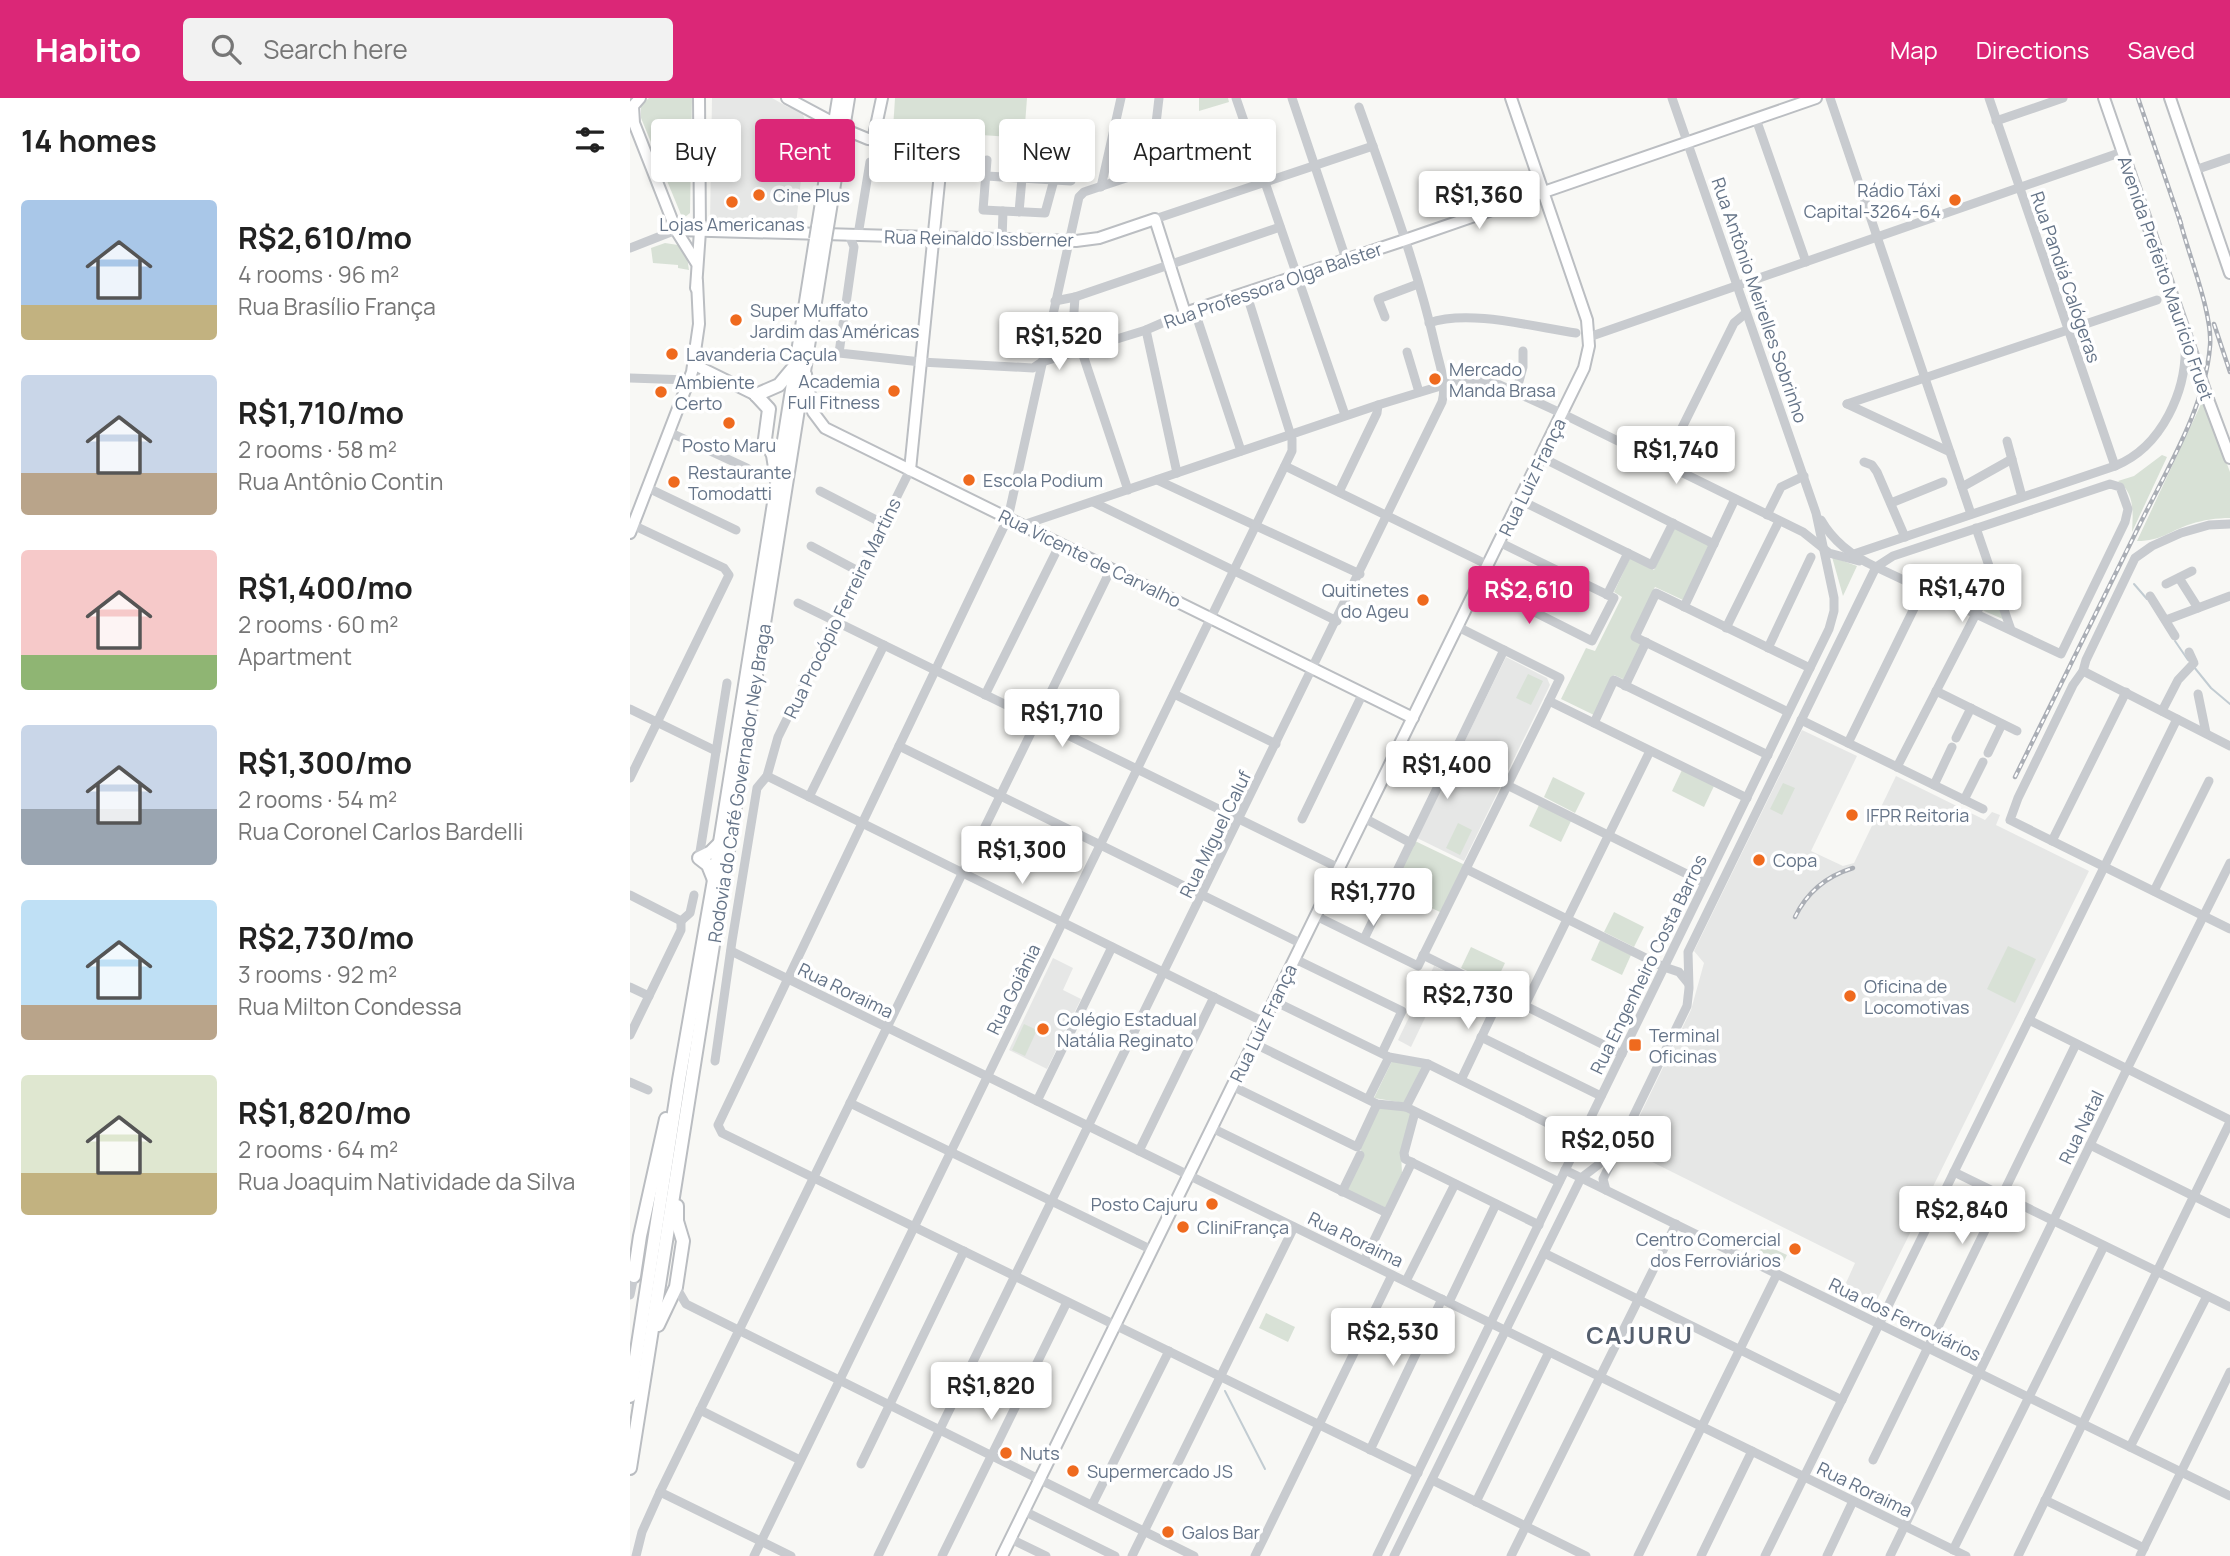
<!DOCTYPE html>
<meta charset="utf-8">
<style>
body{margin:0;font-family:Manrope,sans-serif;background:#f2f2f2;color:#222;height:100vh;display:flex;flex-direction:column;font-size:26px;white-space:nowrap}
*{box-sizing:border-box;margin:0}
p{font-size:23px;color:#767676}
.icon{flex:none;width:38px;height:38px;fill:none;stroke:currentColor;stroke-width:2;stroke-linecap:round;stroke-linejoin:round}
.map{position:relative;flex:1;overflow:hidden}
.sheet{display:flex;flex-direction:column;background:#fff;width:630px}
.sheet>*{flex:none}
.top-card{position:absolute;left:21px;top:21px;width:665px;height:63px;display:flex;gap:14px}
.price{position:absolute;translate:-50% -60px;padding:0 16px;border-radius:7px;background:#fff;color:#222;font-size:23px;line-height:46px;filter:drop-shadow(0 2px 4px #0008)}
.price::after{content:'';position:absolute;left:50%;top:42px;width:21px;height:16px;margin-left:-10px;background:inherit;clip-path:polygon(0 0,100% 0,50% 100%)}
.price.current{background:#db2777;color:#fff}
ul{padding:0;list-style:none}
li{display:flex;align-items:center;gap:21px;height:175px;padding:0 21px}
li span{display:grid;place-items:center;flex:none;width:196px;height:140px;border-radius:7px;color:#555}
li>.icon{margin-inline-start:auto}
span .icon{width:84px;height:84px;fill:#fffc;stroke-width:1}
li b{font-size:30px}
h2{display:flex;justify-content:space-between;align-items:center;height:84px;padding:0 21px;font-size:30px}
.chip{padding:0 24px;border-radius:7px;background:#fff;box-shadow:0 4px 10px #0003;font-size:24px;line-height:63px}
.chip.current{background:#db2777;color:#fff}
header{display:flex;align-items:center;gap:42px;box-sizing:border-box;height:98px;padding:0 35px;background:#db2777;color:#fff}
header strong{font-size:33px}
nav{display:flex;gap:38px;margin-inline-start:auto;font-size:24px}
.search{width:490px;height:63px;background:#f2f2f2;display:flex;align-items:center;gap:18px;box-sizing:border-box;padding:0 24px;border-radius:7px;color:#767676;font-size:26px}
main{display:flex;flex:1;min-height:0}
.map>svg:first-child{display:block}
</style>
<header>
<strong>Habito</strong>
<div class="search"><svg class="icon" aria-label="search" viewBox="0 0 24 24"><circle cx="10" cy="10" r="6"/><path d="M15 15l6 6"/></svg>Search here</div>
<nav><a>Map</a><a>Directions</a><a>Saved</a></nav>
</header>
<main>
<section class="sheet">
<h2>14 homes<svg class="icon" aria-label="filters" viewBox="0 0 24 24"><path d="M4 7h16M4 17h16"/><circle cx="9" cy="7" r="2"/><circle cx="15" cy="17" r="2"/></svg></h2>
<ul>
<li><span style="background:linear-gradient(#a9c7e8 75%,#c2b280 0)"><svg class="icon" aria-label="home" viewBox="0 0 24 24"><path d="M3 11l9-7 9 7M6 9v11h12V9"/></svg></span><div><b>R$2,610/mo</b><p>4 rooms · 96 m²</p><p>Rua Brasílio França</p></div></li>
<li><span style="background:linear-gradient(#c9d6e8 70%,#b9a48a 0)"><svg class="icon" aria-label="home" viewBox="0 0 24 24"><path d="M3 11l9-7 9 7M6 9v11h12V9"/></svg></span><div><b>R$1,710/mo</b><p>2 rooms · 58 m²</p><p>Rua Antônio Contin</p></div></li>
<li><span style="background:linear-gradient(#f6c9c9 75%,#8fb573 0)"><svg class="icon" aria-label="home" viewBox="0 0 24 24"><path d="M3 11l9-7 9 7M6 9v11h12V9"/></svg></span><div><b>R$1,400/mo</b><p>2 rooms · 60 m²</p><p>Apartment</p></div></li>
<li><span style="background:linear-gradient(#c9d6e8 60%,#9aa5b1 0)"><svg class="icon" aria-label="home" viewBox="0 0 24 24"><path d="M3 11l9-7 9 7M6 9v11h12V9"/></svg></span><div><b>R$1,300/mo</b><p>2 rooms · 54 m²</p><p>Rua Coronel Carlos Bardelli</p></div></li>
<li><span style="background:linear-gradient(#bfe0f5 75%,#b9a48a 0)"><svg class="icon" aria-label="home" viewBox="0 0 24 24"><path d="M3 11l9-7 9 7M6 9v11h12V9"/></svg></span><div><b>R$2,730/mo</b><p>3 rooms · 92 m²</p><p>Rua Milton Condessa</p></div></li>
<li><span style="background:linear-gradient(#dfe7d0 70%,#c2b280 0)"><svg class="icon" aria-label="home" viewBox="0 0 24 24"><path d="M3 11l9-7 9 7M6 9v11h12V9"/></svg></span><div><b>R$1,820/mo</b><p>2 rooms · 64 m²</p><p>Rua Joaquim Natividade da Silva</p></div></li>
</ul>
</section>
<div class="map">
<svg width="1600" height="1458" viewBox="0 0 1600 1458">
<rect width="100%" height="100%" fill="#f8f8f5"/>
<g fill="#e6e7e6">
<polygon points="82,0 142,0 158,9 172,13 177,30 166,126 80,126"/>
<polygon points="876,559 917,580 920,587 834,763 787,740"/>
<polygon points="1172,632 1227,658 1181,753 1213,768 1224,765 1266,678 1355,722 1362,714 1370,717 1366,727 1459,773 1242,1212 1211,1196 1225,1165 994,1050 1061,912 1074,865 1064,853"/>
<polygon points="423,860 443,870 433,892 451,901 417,971 379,952"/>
<polygon points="804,868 817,874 781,949 768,942"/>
</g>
<g fill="#d8e1d6">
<polygon points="19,0 62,0 60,115 55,119 52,119 11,20 11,7"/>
<polygon points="265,0 397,0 394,40 263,31"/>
<polygon points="569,0 598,0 599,4 569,13"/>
<polygon points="35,145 48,147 57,159 59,172 48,170 48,167 23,165 21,150"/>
<path d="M1573 302 1600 374V420C1587 420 1573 422 1561 426 1539 433 1532 443 1507 443Z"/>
<path d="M1532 357 1537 359 1502 434C1503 415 1505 395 1488 383L1504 378Z"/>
<polygon points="1045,430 1080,448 1053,502 1025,489 1001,539 1013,545 995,582 984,577 964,617 931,601 956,550 965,553 992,499 984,494 1000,460 1024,472"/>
<polygon points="1202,459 1227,468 1213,498"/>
<polygon points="1362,489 1375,522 1352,512"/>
<polygon points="898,576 913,583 901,607 886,600"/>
<polygon points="1052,672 1084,688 1074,709 1042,693"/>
<polygon points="923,679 955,695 945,715 914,699"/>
<polygon points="1153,685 1165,690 1152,717 1140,711"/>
<polygon points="909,707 941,723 931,744 899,728"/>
<polygon points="828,725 842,732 830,757 816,750"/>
<polygon points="783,742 835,767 812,815 760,790"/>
<polygon points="984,814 1014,829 1004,849 974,834"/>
<polygon points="970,842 1001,857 992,877 961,862"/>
<polygon points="1378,848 1406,861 1385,905 1357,891"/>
<polygon points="841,849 875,865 865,886 831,870"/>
<polygon points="394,926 407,932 395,958 382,952"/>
<polygon points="762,963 792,968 774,1005 744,1000"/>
<polygon points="750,1009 775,1012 782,1015 771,1055 772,1075 756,1110 716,1091 733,1056 730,1050"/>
<polygon points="1132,1145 1157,1157 1153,1165 1129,1153"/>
<polygon points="636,1215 665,1229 658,1244 629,1230"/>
</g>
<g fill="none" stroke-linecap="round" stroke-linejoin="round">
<g stroke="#c2ccd2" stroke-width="2">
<polyline points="1504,486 1517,501"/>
<polyline points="1545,543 1558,562"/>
<polyline points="1564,569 1581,590 1600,606"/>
<polyline points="595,1293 635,1371"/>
</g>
<g stroke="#bbbec2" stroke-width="14">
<g id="major">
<polyline points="10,0 3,8 4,25 46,132 66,164"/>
<polyline points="157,0 198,22"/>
<polyline points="1474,0 1579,304 1600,360"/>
<polyline points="1540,0 1600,175"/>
<polyline points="221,34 238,41 294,47 306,53 311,65 280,372"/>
<polyline points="243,42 252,0"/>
<polyline points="46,132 446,143 469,140 525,121 555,215 775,142 1186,0"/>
<polyline points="66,190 70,133 69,0"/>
<polyline points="63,266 126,297"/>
<polyline points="176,276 183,314 195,330 783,620"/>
<polyline points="0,435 62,274 69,226 67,183"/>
<polyline points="372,1458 954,270 959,248 957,222 881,0"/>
</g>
</g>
<g stroke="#babdc1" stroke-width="16">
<g id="highway">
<polyline points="188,129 209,0"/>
<polyline points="197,129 218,0"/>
<polyline points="126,297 139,311 135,341 143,357 146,376"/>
<polyline points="126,297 149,287 164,269"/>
<polyline points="84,782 78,767 69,760 81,754 90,745"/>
<polyline points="4,1178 10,1138 36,1021"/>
<polyline points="28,1227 46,1189 53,1143 47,1123 47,1108"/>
<polyline points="0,1298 49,982 84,782 186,141"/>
<polyline points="0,1370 195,141"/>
</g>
</g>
<g stroke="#c8cbcf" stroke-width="9">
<polyline points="606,0 715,317"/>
<polyline points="662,0 716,161"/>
<polyline points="1200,0 1341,416"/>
<polyline points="1359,0 1485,368"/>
<polyline points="1126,21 1176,164"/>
<polyline points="1366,23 1433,0"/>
<polyline points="525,34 529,0"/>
<polyline points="619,39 454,94 449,99 378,420 88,1027 92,1035 788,1375"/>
<polyline points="357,62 353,112 415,115 424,82"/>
<polyline points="1565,72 1600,60"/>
<polyline points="356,78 441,83"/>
<polyline points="471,89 491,0"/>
<polyline points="389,114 392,80"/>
<polyline points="525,121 743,48"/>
<polyline points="219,137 224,149 209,255 291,264 403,270 412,264 516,232 555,215"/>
<polyline points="228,137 240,64"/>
<polyline points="372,142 373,113"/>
<polyline points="0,150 46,132"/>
<polyline points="425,203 445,199 650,129"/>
<polyline points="755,219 748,201 788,186"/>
<polyline points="567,220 611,353"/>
<path d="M799 225C839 211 904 229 946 235"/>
<polyline points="516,232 547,375"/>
<polyline points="959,239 1492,54"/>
<polyline points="451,251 498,392"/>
<polyline points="445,253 442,243 445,199"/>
<polyline points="777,254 789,294"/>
<polyline points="0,280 59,282"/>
<polyline points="886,294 893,269 893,253"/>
<polyline points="1217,306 1527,202"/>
<polyline points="1217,306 1320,354"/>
<polyline points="39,334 117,370"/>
<polyline points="1377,343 1392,399"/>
<polyline points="911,359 1084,446"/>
<polyline points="1234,364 1242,367 1247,374 1275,439"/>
<polyline points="1034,366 1104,225 1116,215"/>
<polyline points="655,368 858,467"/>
<polyline points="527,382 730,476"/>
<polyline points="1332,389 1382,361"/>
<polyline points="18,390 106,432"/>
<polyline points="190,393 254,426"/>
<polyline points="709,394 747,315 748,307"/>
<polyline points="890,402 1022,467 1043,425"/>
<polyline points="463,404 707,523"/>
<polyline points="1261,405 1313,384"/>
<polyline points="1137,417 1151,389 1174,378"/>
<polyline points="1600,426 1579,427 1551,435 1522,448 1505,460 1456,562 1453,573 1443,587 1388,700 1380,722 1600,831"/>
<polyline points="393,427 748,307 827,283 843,281 870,287 933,316 1173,434 1193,450"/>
<polyline points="1346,430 1381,532"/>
<polyline points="181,448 230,474"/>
<polyline points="1194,451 1199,455 1229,463"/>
<path d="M1224 456 1485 368C1532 349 1558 292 1555 243"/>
<polyline points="1549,480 1568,510"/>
<polyline points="849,486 962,543 984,500 869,444"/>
<polyline points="1536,486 1562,473"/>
<polyline points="977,497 998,455"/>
<polyline points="1520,498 1545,538"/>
<polyline points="168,505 709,770"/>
<polyline points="1054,509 1105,401"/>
<polyline points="1536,522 1600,498"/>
<polyline points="1096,530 1149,423"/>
<polyline points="1138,550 1181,459"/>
<polyline points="1453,573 1600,648"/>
<polyline points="995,588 1016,544"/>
<polyline points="1306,593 1387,633"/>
<polyline points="544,596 646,646"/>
<polyline points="1568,596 1576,635"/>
<polyline points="355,597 430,446"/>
<polyline points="919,603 1117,700"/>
<polyline points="0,611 86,653"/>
<polyline points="1532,613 1548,582 1564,565 1559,554"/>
<polyline points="1158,614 1005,539 1026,495 1180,570"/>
<polyline points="1171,622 1353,711"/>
<polyline points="964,625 984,582 1138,657"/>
<polyline points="1326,640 1341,610"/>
<polyline points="1218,645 1293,492"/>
<polyline points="269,648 672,846"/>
<polyline points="1358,655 1372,626"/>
<polyline points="1267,669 1364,481"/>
<polyline points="137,678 634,924"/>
<polyline points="0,680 99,477 94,470 3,427"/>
<polyline points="877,687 1075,785"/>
<polyline points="1304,687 1322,649"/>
<polyline points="179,699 254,547"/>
<polyline points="1334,702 1353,664"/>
<polyline points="734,720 781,745"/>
<polyline points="672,721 733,595"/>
<polyline points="1422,743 1496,594"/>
<polyline points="69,760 97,585"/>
<polyline points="836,771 1034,869 1049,874 1058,885"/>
<polyline points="1524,793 1579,683"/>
<polyline points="0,797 51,823"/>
<polyline points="686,818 788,868 919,603 930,580 828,529"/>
<polyline points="51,823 60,815 64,797"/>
<polyline points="734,841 874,552"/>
<polyline points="101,853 1336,1458"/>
<polyline points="793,857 992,956"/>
<polyline points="665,861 772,913 752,955"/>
<polyline points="0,889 19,898"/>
<polyline points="644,903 759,959 798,966 950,1041"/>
<polyline points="895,907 1020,653"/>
<polyline points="1399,922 1600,1022"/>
<polyline points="0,937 51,832 51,823"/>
<polyline points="851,939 971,998"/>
<polyline points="623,945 747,1006 776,1009 929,1084"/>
<polyline points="85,963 102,843 127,690 137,678 148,639 280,372"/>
<polyline points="831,982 872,896"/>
<polyline points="0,984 18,992"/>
<polyline points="602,988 727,1049 747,1006"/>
<polyline points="738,1001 759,959"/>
<polyline points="407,1003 482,849"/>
<polyline points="220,1005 522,1152"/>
<polyline points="776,1009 798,966"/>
<polyline points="785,1014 774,1055 775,1061 909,1127"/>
<polyline points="582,1030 757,1115"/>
<polyline points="1460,1047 1600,1116"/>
<polyline points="509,1053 584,899"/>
<polyline points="935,1072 1600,1398"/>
<polyline points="1324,1074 1600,1209"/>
<path d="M976 1092 973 1081 1057 908 1059 890 1058 854 1246 469 1263 458 1480 386 1490 389 1498 411 1495 424 1431 556 1246 469C1224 459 1203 443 1191 422"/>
<polyline points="712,1094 730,1057"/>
<polyline points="914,1155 1212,1302"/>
<polyline points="734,1163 782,1064"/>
<polyline points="776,1183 825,1086"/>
<polyline points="46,1189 56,1206 564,1458"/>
<polyline points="0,1197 4,1178 2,1177"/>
<polyline points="819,1204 866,1106"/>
<polyline points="70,1312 170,1362"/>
<polyline points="1500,1349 1577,1198"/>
<polyline points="740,1352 812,1201"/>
<polyline points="1243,1362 1446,946"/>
<polyline points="231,1366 334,1153"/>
<polyline points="802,1382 956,1458"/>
<polyline points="30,1394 161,1458"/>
<polyline points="1415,1402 1514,1450"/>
<polyline points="846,1404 919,1254"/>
<polyline points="462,1407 539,1253"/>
<polyline points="394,1413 485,1458"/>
<polyline points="381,1441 416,1458"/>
<polyline points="1323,1452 1474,1148"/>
<polyline points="6,1458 12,1434 30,1394 481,471"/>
<polyline points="124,1458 662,353 662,341 616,194"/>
<path d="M248 1458 812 304C817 286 810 268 806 251 787 168 757 88 729 9"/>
<polyline points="312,1458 437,1204"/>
<polyline points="502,1458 664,1129"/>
<polyline points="625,1458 762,1177"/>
<polyline points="747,1458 1199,531 1204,513 1204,500 1186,415 1042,0"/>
<polyline points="764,1458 951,1080 985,1054"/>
<polyline points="881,1458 1046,1126"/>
<polyline points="1008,1458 1147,1176"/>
<polyline points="1071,1458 1122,1353"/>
<polyline points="1135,1458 1547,621"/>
<polyline points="1197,1458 1223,1403"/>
<polyline points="1260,1458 1497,971 1600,765"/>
<polyline points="1388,1458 1600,1024"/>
<polyline points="1510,1458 1600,1274"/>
</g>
<use href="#major" stroke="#fff" stroke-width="10"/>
<use href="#highway" stroke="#fff" stroke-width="12"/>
<g stroke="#aaaeb5" stroke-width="4.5">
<g id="rail">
<polyline points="1508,0 1551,126"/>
<polyline points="1584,226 1600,274"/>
<path d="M1385 679C1427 595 1468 510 1510 426 1537 371 1575 310 1580 248 1583 215 1557 153 1549 119"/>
<path d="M1165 819C1177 794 1197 778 1223 770"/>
</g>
</g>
<use href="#rail" stroke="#fff" stroke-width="2" stroke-dasharray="5" stroke-linecap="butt"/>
<g stroke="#babdc1" stroke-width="16" stroke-linecap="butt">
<g id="highway-bridge">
<polyline points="186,141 188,129"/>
<polyline points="195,141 197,129"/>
</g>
</g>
<use href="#highway-bridge" stroke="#fff" stroke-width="12"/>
</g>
<g fill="#ef6a1e" stroke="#fff" stroke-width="2.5">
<circle cx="129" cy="97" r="7"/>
<circle cx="1325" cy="102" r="7"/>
<circle cx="102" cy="104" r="7"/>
<circle cx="106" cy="222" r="7"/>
<circle cx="42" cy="256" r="7"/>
<circle cx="805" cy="281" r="7"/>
<circle cx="264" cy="293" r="7"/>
<circle cx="31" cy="294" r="7"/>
<circle cx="99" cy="325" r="7"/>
<circle cx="339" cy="382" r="7"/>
<circle cx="44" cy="384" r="7"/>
<circle cx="793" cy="502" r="7"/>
<circle cx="1222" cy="717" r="7"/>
<circle cx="1129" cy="762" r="7"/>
<circle cx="1220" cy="898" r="7"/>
<circle cx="413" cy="931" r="7"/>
<rect x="998" y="940" width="14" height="14" rx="3.5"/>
<circle cx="582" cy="1106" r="7"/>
<circle cx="553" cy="1129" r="7"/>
<circle cx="1165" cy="1151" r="7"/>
<circle cx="376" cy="1355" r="7"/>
<circle cx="443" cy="1373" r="7"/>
<circle cx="538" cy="1434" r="7"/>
</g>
<g text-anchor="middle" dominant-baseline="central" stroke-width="7" stroke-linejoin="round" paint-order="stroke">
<g font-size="18" fill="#657488" stroke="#fff" text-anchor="start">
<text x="1311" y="92" text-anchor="end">Rádio Táxi<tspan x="1311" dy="21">Capital-3264-64</tspan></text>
<text x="143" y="97">Cine Plus</text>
<text x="102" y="126" text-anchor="middle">Lojas Americanas</text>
<text x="120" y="212">Super Muffato<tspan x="120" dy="21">Jardim das Américas</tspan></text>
<text x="56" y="256">Lavanderia Caçula</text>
<text x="819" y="271">Mercado<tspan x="819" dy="21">Manda Brasa</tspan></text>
<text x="250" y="283" text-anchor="end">Academia<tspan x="250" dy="21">Full Fitness</tspan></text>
<text x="45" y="284">Ambiente<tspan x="45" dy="21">Certo</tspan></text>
<text x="99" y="347" text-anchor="middle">Posto Maru</text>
<text x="58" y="374">Restaurante<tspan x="58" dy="21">Tomodatti</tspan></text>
<text x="353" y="382">Escola Podium</text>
<text x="779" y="492" text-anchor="end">Quitinetes<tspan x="779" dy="21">do Ageu</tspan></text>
<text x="1236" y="717">IFPR Reitoria</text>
<text x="1143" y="762">Copa</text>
<text x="1234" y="888">Oficina de<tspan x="1234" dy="21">Locomotivas</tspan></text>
<text x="427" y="921">Colégio Estadual<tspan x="427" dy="21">Natália Reginato</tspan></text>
<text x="1019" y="937">Terminal<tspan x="1019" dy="21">Oficinas</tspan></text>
<text x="568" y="1106" text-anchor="end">Posto Cajuru</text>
<text x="567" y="1129">CliniFrança</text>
<text x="1151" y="1141" text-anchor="end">Centro Comercial<tspan x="1151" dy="21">dos Ferroviários</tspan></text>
<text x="390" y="1355">Nuts</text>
<text x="457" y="1373">Supermercado JS</text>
<text x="552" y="1434">Galos Bar</text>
</g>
<g font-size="18" fill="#657488" stroke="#fff">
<text transform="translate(349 140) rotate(1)">Rua Reinaldo Issberner</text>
<text transform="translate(1436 179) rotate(71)">Rua Pandiá Calógeras</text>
<text transform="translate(1536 180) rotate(71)">Avenida Prefeito Maurício Fruet</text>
<text transform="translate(643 187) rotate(-19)">Rua Professora Olga Balster</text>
<text transform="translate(1130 202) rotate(71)">Rua Antônio Meirelles Sobrinho</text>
<text transform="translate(902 379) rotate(-64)">Rua Luiz França</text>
<text transform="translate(460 460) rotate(26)">Rua Vicente de Carvalho</text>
<text transform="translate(212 510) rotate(-64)">Rua Procópio Ferreira Martins</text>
<text transform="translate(109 685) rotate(-81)">Rodovia do Café Governador Ney Braga</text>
<text transform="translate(585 736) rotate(-64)">Rua Miguel Caluf</text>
<text transform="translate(1018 866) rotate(-64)">Rua Engenheiro Costa Barros</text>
<text transform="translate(383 891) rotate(-64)">Rua Goiânia</text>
<text transform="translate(216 892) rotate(26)">Rua Roraima</text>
<text transform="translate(633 925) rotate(-64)">Rua Luiz França</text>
<text transform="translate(1451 1029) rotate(-64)">Rua Natal</text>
<text transform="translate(726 1141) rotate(26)">Rua Roraima</text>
<text transform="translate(1275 1221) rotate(26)">Rua dos Ferroviários</text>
<text transform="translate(1235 1391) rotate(26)">Rua Roraima</text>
</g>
<g font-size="24" font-weight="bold" letter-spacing="2" fill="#545e6d" stroke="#fff">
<text x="1010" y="1236">CAJURU</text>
</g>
</g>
</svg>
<b class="price" style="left:849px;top:133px">R$1,360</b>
<b class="price" style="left:429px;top:274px">R$1,520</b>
<b class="price" style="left:1046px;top:388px">R$1,740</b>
<b class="price" style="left:1332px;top:526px">R$1,470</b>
<b class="price current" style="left:899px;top:528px">R$2,610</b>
<b class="price" style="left:432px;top:651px">R$1,710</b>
<b class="price" style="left:817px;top:703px">R$1,400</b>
<b class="price" style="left:392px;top:788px">R$1,300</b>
<b class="price" style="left:743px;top:830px">R$1,770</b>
<b class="price" style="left:838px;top:933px">R$2,730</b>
<b class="price" style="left:978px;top:1078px">R$2,050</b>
<b class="price" style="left:1332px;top:1148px">R$2,840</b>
<b class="price" style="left:763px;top:1270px">R$2,530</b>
<b class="price" style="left:361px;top:1324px">R$1,820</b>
<div class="top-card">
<a class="chip">Buy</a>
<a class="chip current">Rent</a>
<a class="chip">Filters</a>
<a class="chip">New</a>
<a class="chip">Apartment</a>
</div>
</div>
</main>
